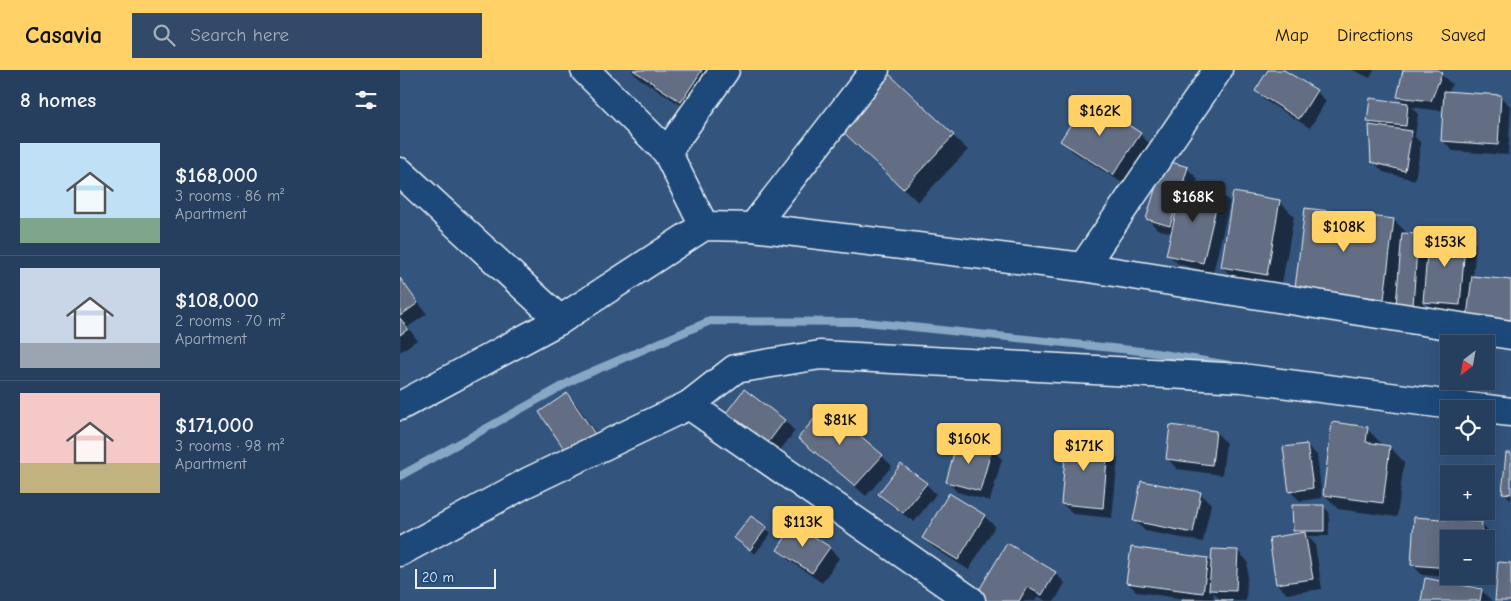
<!DOCTYPE html>
<meta charset="utf-8">
<style>
body{margin:0;font-family:"Comic Neue",sans-serif;background:#324a67;color:#f1f3f6;height:100vh;display:flex;flex-direction:column;font-size:19px;white-space:nowrap}
*{box-sizing:border-box;margin:0}
p{font-size:16px;color:#a4afbc}
.icon{flex:none;width:28px;height:28px;fill:none;stroke:currentColor;stroke-width:2;stroke-linecap:round;stroke-linejoin:round}
.map{position:relative;flex:1;overflow:hidden}
.panel{display:flex;flex-direction:column;background:#263f5e;width:400px}
.panel>*{flex:none}
.needle{width:32px;rotate:211deg}
.tools{position:absolute;left:1040px;top:265px;display:grid;gap:10px}
.tools a{display:grid;place-items:center;width:55px;height:55px;border-radius:0px;background:#263f5e;box-shadow:0 5px 20px #0002,0 0 0 1px #425873;font-size:25px}
.scale{position:absolute;left:15px;bottom:12px;width:81px;box-sizing:border-box;padding-left:5px;border:2px solid #e8f1f8;border-top:0;font-size:14px;line-height:18px;white-space:nowrap;color:#e8f1f8;-webkit-text-stroke:4px #1f4a7a;paint-order:stroke}
.price{position:absolute;translate:-50% -42px;padding:0 11px;border-radius:5px;background:#ffd166;color:#111;font-size:16px;line-height:32px;filter:drop-shadow(0 1px 2px #0008)}
.price::after{content:'';position:absolute;left:50%;top:30px;width:15px;height:11px;margin-left:-8px;background:inherit;clip-path:polygon(0 0,100% 0,50% 100%)}
.price.on{background:#222;color:#fff}
ul{padding:0;list-style:none}
li{display:flex;align-items:center;gap:15px;height:125px;padding:0 20px}
li+li{border-top:1px solid #425873}
li span{display:grid;place-items:center;flex:none;width:140px;height:100px;border-radius:0px;color:#555}
li>.icon{margin-inline-start:auto}
span .icon{width:60px;height:60px;fill:#fffc;stroke-width:1}
li b{font-size:21px}
h2{display:flex;justify-content:space-between;align-items:center;height:60px;padding:0 20px;font-size:21px}
header{display:flex;align-items:center;gap:30px;box-sizing:border-box;height:70px;padding:0 25px;background:#ffd166;color:#111}
header strong{font-size:24px}
nav{display:flex;gap:28px;margin-inline-start:auto;font-size:18px}
.search{width:350px;height:45px;background:#324a67;display:flex;align-items:center;gap:12px;box-sizing:border-box;padding:0 18px;border-radius:0px;color:#a4afbc;font-size:19px}
main{display:flex;flex:1;min-height:0}
.map>svg:first-child{display:block}
</style>
<header>
<strong>Casavia</strong>
<div class="search"><svg class="icon" aria-label="search" viewBox="0 0 24 24"><circle cx="10" cy="10" r="6"/><path d="M15 15l6 6"/></svg>Search here</div>
<nav><a>Map</a><a>Directions</a><a>Saved</a></nav>
</header>
<main>
<section class="panel">
<h2>8 homes<svg class="icon" aria-label="filters" viewBox="0 0 24 24"><path d="M4 7h16M4 17h16"/><circle cx="9" cy="7" r="2"/><circle cx="15" cy="17" r="2"/></svg></h2>
<ul>
<li><span style="background:linear-gradient(#bfe0f5 75%,#7fa58c 0)"><svg class="icon" aria-label="home" viewBox="0 0 24 24"><path d="M3 11l9-7 9 7M6 9v11h12V9"/></svg></span><div><b>$168,000</b><p>3 rooms · 86 m²</p><p>Apartment</p></div></li>
<li><span style="background:linear-gradient(#c9d6e8 75%,#9aa5b1 0)"><svg class="icon" aria-label="home" viewBox="0 0 24 24"><path d="M3 11l9-7 9 7M6 9v11h12V9"/></svg></span><div><b>$108,000</b><p>2 rooms · 70 m²</p><p>Apartment</p></div></li>
<li><span style="background:linear-gradient(#f6c9c9 70%,#c2b280 0)"><svg class="icon" aria-label="home" viewBox="0 0 24 24"><path d="M3 11l9-7 9 7M6 9v11h12V9"/></svg></span><div><b>$171,000</b><p>3 rooms · 98 m²</p><p>Apartment</p></div></li>
</ul>
</section>
<div class="map">
<svg width="1111" height="531" viewBox="0 0 1111 531">
<rect width="100%" height="100%" fill="#33547d"/>
<filter id="ink" filterUnits="userSpaceOnUse"><feTurbulence type="fractalNoise" baseFrequency=".02" numOctaves="2"/><feDisplacementMap in="SourceGraphic" scale="10" xChannelSelector="R" yChannelSelector="G"/><feConvolveMatrix kernelMatrix="1 2 1 2 8 2 1 2 1" color-interpolation-filters="sRGB"/></filter>
<g filter="url(#ink)">
<g fill="#0007" fill-rule="evenodd">
<polygon points="231,0 324,0 296,45 239,8"/>
<polygon points="870,0 882,0 916,21 926,31 910,58 866,31 856,21"/>
<polygon points="953,0 974,0 970,8"/>
<polygon points="1004,0 1036,0 1052,14 1048,23 1100,26 1111,37 1108,85 1053,81 1043,71 1045,32 1041,41 1011,37 1018,44 1015,67 1021,73 1015,110 983,102 973,91 974,57 968,51 1005,34 999,27"/>
<polygon points="486,3 568,80 518,132 452,69"/>
<polygon points="740,64 750,74 724,114 672,81 662,70"/>
<polygon points="787,98 798,109 795,116 820,122 830,132 813,203 778,194 768,184 772,163 757,159 747,148"/>
<polygon points="879,131 894,146 881,219 837,211 822,197"/>
<polygon points="906,139 994,150 1008,164 1018,165 1029,176 1030,161 1066,164 1076,174 1073,207 1111,211 1069,244 1034,241 1024,231 1022,245 910,232"/>
<polygon points="0,208 27,244 8,257 17,270 0,282"/>
<polygon points="344,321 385,351 395,361 375,387 324,347"/>
<polygon points="166,325 177,335 204,374 141,342"/>
<polygon points="967,359 981,373 981,376 990,377 1004,392 997,447 938,439 924,424"/>
<polygon points="816,362 826,373 822,405 777,399 767,388"/>
<polygon points="692,366 703,377 707,377 718,388 712,448 673,444 663,434"/>
<polygon points="400,368 482,386 492,396 466,426 410,378"/>
<polygon points="906,375 917,385 922,428 900,431 890,421"/>
<polygon points="591,379 602,389 590,431 557,422 547,411"/>
<polygon points="1111,384 1111,430 1104,422"/>
<polygon points="526,414 536,424 514,452 489,434 479,423"/>
<polygon points="800,423 811,434 803,472 745,461 735,451"/>
<polygon points="549,425 584,446 595,456 569,500 534,478 523,468"/>
<polygon points="924,437 929,442 929,466 907,466 915,474 922,519 887,524 877,514 898,465 894,460"/>
<path d="M1015 448 1081 453 1091 463 1088 510 1022 505 1012 494ZM1049 469H1086V506H1049Z"/>
<polygon points="366,458 371,463 355,484 335,468"/>
<polygon points="429,478 439,488 422,513 389,490 378,480"/>
<polygon points="838,481 848,492 846,531 822,531 814,523 813,531 819,531 784,531 784,529 737,522 727,512 808,489 812,493"/>
<polygon points="655,503 665,513 655,531 646,531 638,526 635,531 581,531"/>
<polygon points="1082,521 1092,531 1022,531"/>
</g>
<g fill="none" stroke-linecap="round" stroke-linejoin="round">
<polyline stroke="#87a7c5" stroke-width="8" points="0,406 177,308 310,251 465,252 750,282 830,295"/>
</g>
<g fill="#636d83" stroke="#e8f1f8">
<polygon points="233,0 302,0 281,32"/>
<polygon points="868,0 884,0 917,20 899,49 855,21"/>
<polygon points="1003,0 1038,0 1042,3 1031,31 997,27"/>
<polygon points="486,1 554,65 503,119 436,55"/>
<polygon points="1044,21 1101,25 1098,75 1041,71"/>
<polygon points="970,28 1008,33 1006,56 967,52"/>
<polygon points="687,29 741,63 713,105 660,71"/>
<polygon points="969,55 1012,61 1005,101 971,92"/>
<polygon points="764,90 788,97 770,156 746,149"/>
<polygon points="783,112 820,121 803,193 766,185"/>
<polygon points="833,122 880,130 867,205 821,197"/>
<polygon points="905,138 994,149 984,229 895,218"/>
<polygon points="1029,160 1066,163 1060,235 1023,232"/>
<polygon points="1002,163 1018,164 1013,236 996,235"/>
<polygon points="1072,206 1111,210 1111,261 1066,256"/>
<polygon points="0,208 18,233 0,246"/>
<polygon points="0,248 8,259 0,265"/>
<polygon points="344,319 385,350 364,378 323,347"/>
<polygon points="167,323 195,364 167,383 139,342"/>
<polygon points="425,336 483,385 455,416 398,368"/>
<polygon points="932,352 968,357 966,372 990,376 983,433 923,425"/>
<polygon points="770,355 816,361 812,395 766,389"/>
<polygon points="667,363 693,365 692,375 708,376 703,438 661,434"/>
<polygon points="558,368 592,378 580,421 546,412"/>
<polygon points="907,374 913,418 889,422 883,377"/>
<polygon points="1106,383 1111,383 1111,424 1102,423"/>
<polygon points="501,394 527,413 503,443 478,424"/>
<polygon points="741,411 801,422 793,463 733,451"/>
<polygon points="549,423 585,445 558,490 522,468"/>
<polygon points="892,435 924,435 924,461 893,461"/>
<polygon points="351,446 367,457 350,480 334,468"/>
<polygon points="1014,447 1082,452 1081,469 1049,469 1049,498 1011,495"/>
<polygon points="394,454 430,477 412,503 377,480"/>
<polygon points="905,462 913,509 876,514 869,468"/>
<polygon points="607,473 656,502 642,525 627,517 619,531 581,531 575,527"/>
<polygon points="731,477 808,488 803,523 726,513"/>
<polygon points="812,479 838,480 836,521 809,520"/>
<polygon points="1098,492 1111,493 1111,531 1095,531"/>
<polygon points="1025,508 1082,519 1080,531 1021,531"/>
<polygon points="782,529 832,530 832,531 782,531"/>
</g>
<g fill="none" stroke-linecap="round" stroke-linejoin="round">
<g stroke="#e8f1f8" stroke-width="31">
<g id="minor">
<polyline points="185,0 267,82 304,156"/>
<polyline points="267,82 325,0"/>
<polyline points="0,102 160,250"/>
<polyline points="353,157 475,0"/>
<polyline points="683,197 818,0"/>
<polyline points="0,336 160,250 304,156 353,157 683,197 1111,265"/>
<polyline points="1086,339 1111,342"/>
<polyline points="0,482 128,412 289,335"/>
<polyline points="571,531 289,335 335,299 420,285 842,308 1084,339"/>
</g>
</g>
<use href="#minor" stroke="#1f4a7a" stroke-width="28"/>
</g>
</g>
</svg>
<div class="tools">
<a><svg class="needle" viewBox="-14 -14 28 28"><path d="M0-13l5 13h-10z" fill="#e53935"/><path d="M0 13l5-13h-10z" fill="#a4afbc"/></svg></a>
<a><svg class="icon" aria-label="locate" viewBox="0 0 24 24"><circle cx="12" cy="12" r="6"/><path d="M12 2v4M12 18v4M2 12h4M18 12h4"/></svg></a>
<a>+</a>
<a>−</a>
</div>
<div class="scale">20 m</div>
<b class="price" style="left:700px;top:67px">$162K</b>
<b class="price on" style="left:793px;top:153px">$168K</b>
<b class="price" style="left:944px;top:183px">$108K</b>
<b class="price" style="left:1045px;top:198px">$153K</b>
<b class="price" style="left:440px;top:376px">$81K</b>
<b class="price" style="left:569px;top:395px">$160K</b>
<b class="price" style="left:684px;top:402px">$171K</b>
<b class="price" style="left:403px;top:478px">$113K</b>
</div>
</main>
